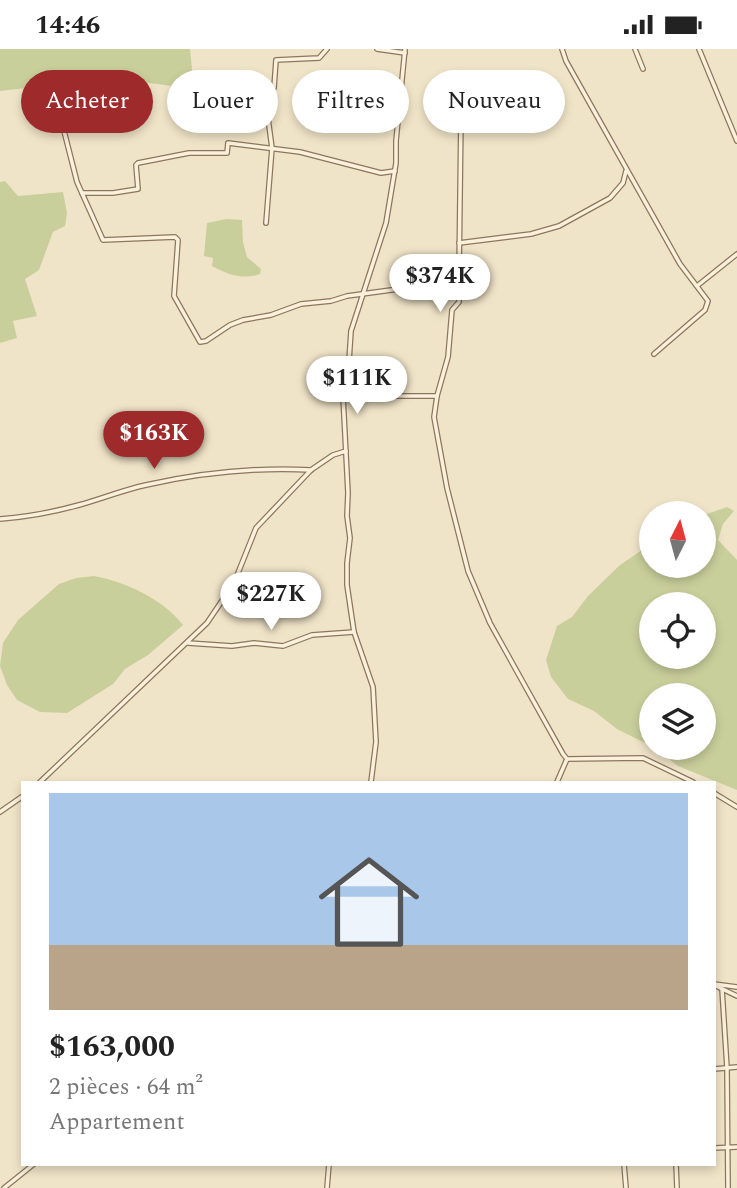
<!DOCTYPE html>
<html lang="fr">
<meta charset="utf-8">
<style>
body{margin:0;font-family:Spectral,serif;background:#f6f6f6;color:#222;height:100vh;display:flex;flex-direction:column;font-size:26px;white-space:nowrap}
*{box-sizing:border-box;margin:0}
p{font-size:23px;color:#767676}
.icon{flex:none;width:38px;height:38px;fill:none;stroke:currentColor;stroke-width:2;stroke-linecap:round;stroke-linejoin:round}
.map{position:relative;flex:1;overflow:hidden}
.details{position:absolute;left:21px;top:732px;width:695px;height:385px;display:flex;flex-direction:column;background:#fff;border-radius:0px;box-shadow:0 4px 10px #0003}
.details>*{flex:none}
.banner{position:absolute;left:21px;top:21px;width:696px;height:63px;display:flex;gap:14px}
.needle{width:46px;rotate:6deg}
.tools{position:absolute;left:639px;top:452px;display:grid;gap:14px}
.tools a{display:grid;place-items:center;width:77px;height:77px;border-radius:50%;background:#fff;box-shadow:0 4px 10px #0003;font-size:35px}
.price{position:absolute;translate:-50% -60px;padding:0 16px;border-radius:24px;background:#fff;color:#222;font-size:23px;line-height:46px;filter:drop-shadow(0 2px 4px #0008)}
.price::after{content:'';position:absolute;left:50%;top:42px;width:21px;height:16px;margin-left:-10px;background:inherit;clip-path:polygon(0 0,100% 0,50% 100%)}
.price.active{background:#9e2a2b;color:#fff}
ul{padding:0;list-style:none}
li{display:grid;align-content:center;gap:14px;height:371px;padding:0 28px}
li span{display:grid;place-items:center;height:217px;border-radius:0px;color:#555}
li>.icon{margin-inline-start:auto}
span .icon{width:126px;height:126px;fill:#fffc;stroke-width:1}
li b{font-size:30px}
.tag{padding:0 24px;border-radius:32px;background:#fff;box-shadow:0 4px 10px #0003;font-size:24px;line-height:63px}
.tag.active{background:#9e2a2b;color:#fff}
.status{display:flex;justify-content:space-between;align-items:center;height:49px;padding:0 35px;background:#fff;direction:ltr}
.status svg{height:19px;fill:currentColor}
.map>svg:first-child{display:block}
</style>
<div class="status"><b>14:46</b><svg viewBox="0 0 49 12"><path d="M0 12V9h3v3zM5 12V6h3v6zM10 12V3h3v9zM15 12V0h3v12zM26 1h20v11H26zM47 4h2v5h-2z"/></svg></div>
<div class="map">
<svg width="737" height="1139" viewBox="0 0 737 1139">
<rect width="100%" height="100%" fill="#f0e4c8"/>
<g fill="#c9cf9b" fill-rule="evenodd">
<polygon points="0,0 190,0 194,40 112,29 0,42"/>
<polygon points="5,132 18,147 63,143 67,164 65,177 53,183 39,221 25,230 37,267 13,272 17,289 0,294 0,133"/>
<path d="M226 170 242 171 243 193 247 208 261 220 260 225C243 231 228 226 212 217L213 209 204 207 207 174Z"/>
<path d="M727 458 734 462 723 475 718 491 737 511V741L678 717 653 698H704V646H651V697L617 680 594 662 568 650 551 628 546 611 557 577 572 568 588 547 620 516 642 501 651 477V516H704V466ZM651 555H704V607H651Z"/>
<path d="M94 527C126 533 163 550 183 576L148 606 125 620 113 635 67 664 40 663 17 651 7 636 0 617 3 594 18 571 59 535 76 529Z"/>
</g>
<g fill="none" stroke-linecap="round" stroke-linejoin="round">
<g stroke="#8d765c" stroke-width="6">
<g id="minor">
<polyline points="377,0 405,4"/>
<polyline points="562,0 566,12 680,215 708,252 705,261 654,305"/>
<polyline points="635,0 643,20"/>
<polyline points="699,0 737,92"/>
<polyline points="62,74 77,133 103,191 175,188 178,191 174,247 200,293 206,292 230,276 243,271 271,266 301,255 331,252 347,247 428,236 459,227 461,67"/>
<polyline points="82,144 113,144 138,140 136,116 138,114 189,104 227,104 228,94 300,103 381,124 395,122"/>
<polyline points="266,174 272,99 265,47 274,39 276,11 319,9 327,0"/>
<polyline points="459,194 531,185 559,177 610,149 623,134 626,122"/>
<polyline points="697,237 737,205"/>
<polyline points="343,347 437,347 448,308 452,261 459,253 459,227"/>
<polyline points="437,347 434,368 447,439 468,522 490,574 563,705 567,710 643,709 693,733"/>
<path d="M0 470C26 468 54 463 79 456 101 450 123 441 146 436 200 424 256 418 311 421"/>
<polyline points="188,594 232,597 254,594 283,597 312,586 354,583"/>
<polyline points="40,733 207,574 234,534 256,479 311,421 333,406 346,402"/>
<polyline points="371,733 376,693 373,638 354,583 347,536 347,514 350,489 347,467 348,444 343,347 348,327 351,282 386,174 396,114 396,92 405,0"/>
<polyline points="557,733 567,710"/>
<polyline points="714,744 737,758"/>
<polyline points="0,763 23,747"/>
<polyline points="714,935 737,938"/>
<polyline points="714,936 737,947"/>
<polyline points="722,940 727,1019 728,1139"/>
<polyline points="714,1020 737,1018"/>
<polyline points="714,1099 737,1098"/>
<polyline points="624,1115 626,1139"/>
<polyline points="676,1115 677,1139"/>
<polyline points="4,1139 34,1115"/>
<polyline points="327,1139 329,1115"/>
</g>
</g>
<use href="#minor" stroke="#faf1dc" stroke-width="3.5"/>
</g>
</svg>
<div class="tools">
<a><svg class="needle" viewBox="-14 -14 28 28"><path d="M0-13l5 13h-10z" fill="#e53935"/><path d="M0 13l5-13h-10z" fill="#767676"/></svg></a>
<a><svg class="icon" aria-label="locate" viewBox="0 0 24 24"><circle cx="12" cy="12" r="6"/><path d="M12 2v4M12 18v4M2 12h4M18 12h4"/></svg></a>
<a><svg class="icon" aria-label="layers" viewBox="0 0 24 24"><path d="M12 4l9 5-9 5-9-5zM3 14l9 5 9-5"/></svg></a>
</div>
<b class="price" style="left:440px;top:265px">$374K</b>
<b class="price" style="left:357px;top:367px">$111K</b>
<b class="price active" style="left:154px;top:422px">$163K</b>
<b class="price" style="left:271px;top:583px">$227K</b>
<div class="banner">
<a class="tag active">Acheter</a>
<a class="tag">Louer</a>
<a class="tag">Filtres</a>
<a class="tag">Nouveau</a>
</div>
<section class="details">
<ul>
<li><span style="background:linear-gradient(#a9c7e8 70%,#b9a48a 0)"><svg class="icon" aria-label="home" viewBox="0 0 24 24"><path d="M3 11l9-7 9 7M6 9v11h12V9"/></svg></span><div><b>$163,000</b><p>2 pièces · 64 m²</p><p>Appartement</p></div></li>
</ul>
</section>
</div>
